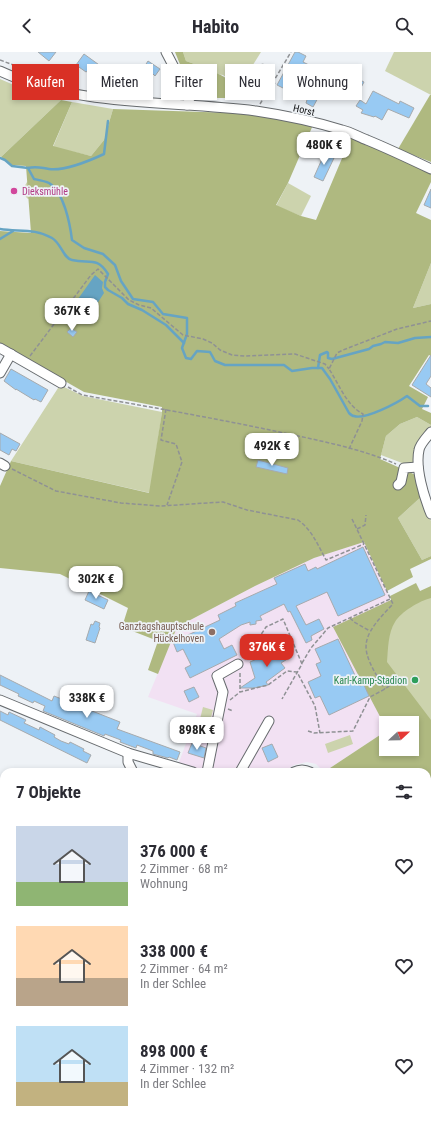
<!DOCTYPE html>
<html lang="de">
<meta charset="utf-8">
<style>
body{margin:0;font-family:"Roboto Condensed",sans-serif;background:#f2f2f3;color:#2b2b33;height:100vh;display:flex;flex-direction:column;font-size:15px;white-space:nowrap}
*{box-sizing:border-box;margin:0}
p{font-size:13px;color:#7c7c81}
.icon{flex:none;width:22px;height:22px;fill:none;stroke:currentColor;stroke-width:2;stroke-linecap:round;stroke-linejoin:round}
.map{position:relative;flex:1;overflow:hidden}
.sheet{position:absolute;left:0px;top:716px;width:431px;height:356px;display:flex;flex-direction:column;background:#fff;border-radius:12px 12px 0 0;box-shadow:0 2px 6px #0003}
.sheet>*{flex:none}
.guide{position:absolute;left:12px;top:12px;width:407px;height:36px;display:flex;gap:8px}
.needle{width:26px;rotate:68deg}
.tools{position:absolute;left:379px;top:664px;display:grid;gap:8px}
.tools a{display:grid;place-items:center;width:40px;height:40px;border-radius:0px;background:#fff;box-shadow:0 2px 6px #0003;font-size:20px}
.price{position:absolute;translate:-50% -34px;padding:0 9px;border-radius:8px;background:#fff;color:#222;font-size:13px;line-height:26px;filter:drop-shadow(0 1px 2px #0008)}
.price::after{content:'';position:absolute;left:50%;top:24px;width:12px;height:9px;margin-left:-6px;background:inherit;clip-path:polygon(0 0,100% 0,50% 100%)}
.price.on{background:#d93025;color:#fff}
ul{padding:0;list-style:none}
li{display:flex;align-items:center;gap:12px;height:100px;padding:0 16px}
li span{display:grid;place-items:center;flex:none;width:112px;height:80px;border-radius:0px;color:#555}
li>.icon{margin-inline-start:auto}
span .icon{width:48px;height:48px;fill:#fffc;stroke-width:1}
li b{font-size:17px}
h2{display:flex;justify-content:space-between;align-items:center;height:48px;padding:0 16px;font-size:17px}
.tag{padding:0 14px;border-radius:0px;background:#fff;box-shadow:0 2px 6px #0003;font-size:14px;line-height:36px}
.tag.on{background:#d93025;color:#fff}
header{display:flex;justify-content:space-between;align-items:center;height:52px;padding:0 16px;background:#fff;font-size:18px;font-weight:700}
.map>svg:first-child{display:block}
</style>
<header><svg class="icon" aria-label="back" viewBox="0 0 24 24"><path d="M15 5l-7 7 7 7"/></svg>Habito<svg class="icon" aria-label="search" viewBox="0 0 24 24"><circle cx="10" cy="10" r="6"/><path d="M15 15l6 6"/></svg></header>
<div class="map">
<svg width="431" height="1072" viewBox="0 0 431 1072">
<rect width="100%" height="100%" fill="#eef2f6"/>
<polygon fill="#f2e1f3" points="364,490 387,540 391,552 364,632 386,676 386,679 324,720 316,712 307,710 294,713 283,720 208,720 178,713 197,662 148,645 177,575 255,534 314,506"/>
<g fill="#ccd3ad">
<polygon points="183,0 261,0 239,35 223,23 204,20 200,14 186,9"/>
<polygon points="394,0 431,0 431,43 385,19"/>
<polygon points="0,27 23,37 61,48 1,105 0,104"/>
<polygon points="72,50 113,57 104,88 91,104 53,95"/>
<polygon points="31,127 34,146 28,147 25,144 23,137 27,130"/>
<polygon points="288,131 311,144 301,164 276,154"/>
<polygon points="431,211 431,252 413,256"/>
<polygon points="60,333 83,344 162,360 150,441 11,409"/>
<polygon points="417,365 431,373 431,375 417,396 415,414 410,414 381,403 386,384 400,372"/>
<polygon points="422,444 431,469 431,504 422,508 398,466"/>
<polygon points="431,538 431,670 368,587"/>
<polygon points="203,655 213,658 207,682 197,679"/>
<polygon points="350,683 353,692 328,701 325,692"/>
<polygon points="427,841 431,846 431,904 427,907"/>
<polygon points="70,1068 97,1068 96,1072 68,1072"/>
</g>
<g fill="#afb980">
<path d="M175 0H183L186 9 200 14 204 20C221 19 226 27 239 35L229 46C223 46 206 46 201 44 189 37 180 12 175 0Z"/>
<polygon points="430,43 431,43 431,110 398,97"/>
<polygon points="61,48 72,50 53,94 91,104 104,88 113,57 260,62 313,73 288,131 276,153 301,164 316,168 351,85 431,121 431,130 416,161 431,168 431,211 413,256 431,252 431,304 429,303 409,334 428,345 422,357 431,361 431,373 417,365 400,372 386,384 380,407 418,424 422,444 398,466 422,508 431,504 431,507 410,517 413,525 387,539 364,490 314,506 255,534 177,575 158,622 148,618 158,589 122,575 128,556 60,522 0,516 0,434 11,409 149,441 162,360 162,355 84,340 0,292 0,179 31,181 26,114 12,113 1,105"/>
<path d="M416 531 420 539 431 534V546C419 549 401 560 395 570 388 581 388 597 387 610L431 668V846L427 841V720H324L386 679V697H412V671H386V676L333 575 391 548 390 544Z"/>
<polygon points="431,904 431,1068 427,1066 427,907"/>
</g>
<polygon fill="#66a4c3" points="95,223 103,230 102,236 104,241 93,258 78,247"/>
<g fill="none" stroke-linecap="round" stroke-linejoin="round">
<g stroke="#66a4c3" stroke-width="2.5">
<path d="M0 106 5 108 12 114 28 116 34 127C39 128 45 129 49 131 64 140 70 172 72 188L84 196 103 202 115 213 121 229 133 247 153 250 163 262 187 266V282L182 296 186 306 191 307 197 299 210 300 215 309 225 313H284L292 319 312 316H322L330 327 349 361C350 362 352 364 354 364 365 368 397 351 407 344L420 354H428"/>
<path d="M28 116C37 114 41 116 49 117 65 119 89 109 104 102L108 69"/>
<path d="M0 177C18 180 35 176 52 186 61 191 63 206 72 208 89 212 97 204 108 222L105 230V235L108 238 122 246 128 252 142 258 166 273 184 291"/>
<polyline points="0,187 13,179"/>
<polyline points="318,316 320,303 327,300 328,301 328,306 332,307 369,297 373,294 381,292 385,290 398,291 415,286 431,285"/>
</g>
</g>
<g fill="#98caf3" stroke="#a6aaad">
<polygon points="38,0 56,0 49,9"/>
<polygon points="295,0 298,0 306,4 303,10 319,18 312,30 321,28 324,35 313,55 306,51 307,48 277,33"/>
<polygon points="84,2 102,15 104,13 111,18 113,17 119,21 123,16 130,22 122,35 106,25 105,27 100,24 100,25 89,18 86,20 76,13"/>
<polygon points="148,9 160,17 155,24 153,22 149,27 141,20"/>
<polygon points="263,12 271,17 275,32 267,28 263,35 253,30 247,40 239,36 244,26 248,28 255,16 257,17 259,13"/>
<polygon points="339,13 346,17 348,13 354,16 350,23 364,30 358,41 332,27"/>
<polygon points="373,39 399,52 400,49 414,56 409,66 388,57 382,68 375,64 374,65 361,61 363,58 356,54 360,48 366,52"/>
<polygon points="321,100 334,106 323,129 314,125 322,107 318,105"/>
<polygon points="431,137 431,156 424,153"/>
<polygon points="71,276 77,280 73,285 67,280"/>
<polygon points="431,303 431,324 426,332 431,336 431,345 412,333"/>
<polygon points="11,317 48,338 41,350 35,347 34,348 16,337 16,338 4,329"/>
<polygon points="0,381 20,392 16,399 12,397 9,403 0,398"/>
<polygon points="258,408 288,416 287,422 256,415"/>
<polygon points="363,495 385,543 338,564 327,540 296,554 306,573 319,567 324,577 311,584 312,588 306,591 290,559 288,560 284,552 260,564 262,568 256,569 256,572 250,573 250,570 241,573 219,587 224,597 232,593 237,603 190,626 185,616 191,613 183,597 177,600 173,590 220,568 218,563 236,554 235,551 277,532 274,526 305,512 308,519 316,515 317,517"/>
<polygon points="89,539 108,548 104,557 85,548"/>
<polygon points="95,569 100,571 99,575 100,576 95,591 86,588 91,572 93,573"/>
<polygon points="338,587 360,634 364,633 369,644 329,663 320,644 315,646 308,630 321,624 316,612 321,610 315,597"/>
<polygon points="286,594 289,602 288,603 289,606 281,611 285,616 266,630 268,633 254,636 240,636 255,626 250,610"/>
<polygon points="0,623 52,649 54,644 120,670 117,677 180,700 177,708 169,705 168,706 153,702 153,699 137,693 136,696 120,690 121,688 105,682 104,684 43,659 45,654 34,649 33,651 18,644 19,642 0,633"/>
<polygon points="194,635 199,645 189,650 184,639"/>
<polygon points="0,659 8,663 9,660 26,668 24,671 39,678 40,675 55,683 54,685 61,689 69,692 70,690 84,697 83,699 91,703 87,711 0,668"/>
<polygon points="192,691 206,696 204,706 188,701"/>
<polygon points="272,692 278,705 268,710 262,696"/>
</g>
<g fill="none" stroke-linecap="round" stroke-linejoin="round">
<g stroke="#676b6e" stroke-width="11">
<g id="minor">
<polyline points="166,0 190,46 187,53"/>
<path d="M0 19C80 56 170 48 256 59 283 63 316 70 342 78 351 80 359 85 367 88 389 97 410 107 431 117"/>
<polyline points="0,296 61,331"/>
<polyline points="0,321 11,302"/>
<path d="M431 380C427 385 420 392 419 398 415 416 424 445 431 462"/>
<polyline points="0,411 5,414"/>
<polyline points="398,433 401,430 404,416 418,415"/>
<polyline points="0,648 128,701 193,720"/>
<polyline points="128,701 128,710 133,720"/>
<polyline points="207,720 223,640 217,624 238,612"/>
<polyline points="240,720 269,669"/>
<path d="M294 720C300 717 304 717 310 720"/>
<polyline points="0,780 4,781"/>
<polyline points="427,804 431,803"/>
<polyline points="0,831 4,833"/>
<polyline points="0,920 4,920"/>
<polyline points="0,1035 4,1036"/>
<polyline points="66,1072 67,1068"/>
</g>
</g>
<g stroke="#8f9194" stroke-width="1.5" stroke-dasharray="4 2" stroke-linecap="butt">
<polyline points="0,8 43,24 72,32"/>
<polyline points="260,52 291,0"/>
<polyline points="30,304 91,223 98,217 129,248 139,253 151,256 183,283 203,287 212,291 220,298 232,303 245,304 295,302 325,312 329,317"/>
<path d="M68 335 82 343C145 354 208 365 270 378 311 387 357 395 396 412"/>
<polyline points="166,357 161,388 176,392 182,410 167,453"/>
<path d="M349 397 362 369 363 362C346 353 339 332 329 317L337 301 343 298 397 277 431 269"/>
<path d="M12 417 56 439 121 451 160 454 223 450 247 458 298 468C312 478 318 493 326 508L364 492"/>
<path d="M352 467 393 552C358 588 359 596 385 637"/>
<polyline points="357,477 365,473 366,463"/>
<polyline points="350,566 354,570 370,579"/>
<polyline points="245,607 266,575 283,567 302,612 282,647"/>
<polyline points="302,611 311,596 328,576 390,547"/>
<polyline points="240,621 240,640"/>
<polyline points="230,648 240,640 268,633 287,619 297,620 315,654 320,681"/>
<polyline points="228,657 233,659"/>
<polyline points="308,679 314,681 353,679 370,645 385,637 401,625"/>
<polyline points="0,981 4,982"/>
<polyline points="426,1068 431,1071"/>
</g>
<use href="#minor" stroke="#fff" stroke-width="9"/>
</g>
<circle fill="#d1479c" stroke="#eef2f6" stroke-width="1.5" cx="14" cy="139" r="4"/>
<circle fill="#8d6e63" stroke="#eef2f6" stroke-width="1.5" cx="212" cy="580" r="4"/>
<circle fill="#2e9e5b" stroke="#eef2f6" stroke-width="1.5" cx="415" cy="628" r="4"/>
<g text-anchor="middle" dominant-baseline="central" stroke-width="3.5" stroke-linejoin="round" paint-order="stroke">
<g font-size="10" fill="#111213" stroke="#eef2f6">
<text transform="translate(304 58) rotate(13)">Horst</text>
</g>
<g font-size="10" fill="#b23c85" stroke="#eef2f6" text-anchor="start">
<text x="22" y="139">Dieksmühle</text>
</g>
<g font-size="10" fill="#785e54" stroke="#eef2f6" text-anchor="end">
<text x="204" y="574">Ganztagshauptschule<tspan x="204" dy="12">Hückelhoven</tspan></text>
</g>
<g font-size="10" fill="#27864d" stroke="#eef2f6" text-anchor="end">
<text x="407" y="628">Karl-Kamp-Stadion</text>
</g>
</g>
</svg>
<div class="tools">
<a><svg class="needle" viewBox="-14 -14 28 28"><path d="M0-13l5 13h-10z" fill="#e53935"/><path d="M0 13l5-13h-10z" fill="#7c7c81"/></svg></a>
</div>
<b class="price" style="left:324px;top:114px">480K €</b>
<b class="price" style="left:72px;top:280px">367K €</b>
<b class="price" style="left:272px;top:415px">492K €</b>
<b class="price" style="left:96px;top:548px">302K €</b>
<b class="price on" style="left:267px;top:616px">376K €</b>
<b class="price" style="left:87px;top:667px">338K €</b>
<b class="price" style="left:197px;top:699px">898K €</b>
<div class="guide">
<a class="tag on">Kaufen</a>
<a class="tag">Mieten</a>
<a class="tag">Filter</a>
<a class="tag">Neu</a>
<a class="tag">Wohnung</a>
</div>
<section class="sheet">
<h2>7 Objekte<svg class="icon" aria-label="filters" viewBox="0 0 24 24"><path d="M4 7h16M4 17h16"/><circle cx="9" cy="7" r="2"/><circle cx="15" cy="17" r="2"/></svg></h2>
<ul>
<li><span style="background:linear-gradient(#c9d6e8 70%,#8fb573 0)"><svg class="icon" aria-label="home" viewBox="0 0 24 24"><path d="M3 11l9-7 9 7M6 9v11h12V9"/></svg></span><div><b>376 000 €</b><p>2 Zimmer · 68 m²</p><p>Wohnung</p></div><svg class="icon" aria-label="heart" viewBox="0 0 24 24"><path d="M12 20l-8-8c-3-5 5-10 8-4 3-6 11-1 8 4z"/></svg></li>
<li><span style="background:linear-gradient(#ffd9b3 65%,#b9a48a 0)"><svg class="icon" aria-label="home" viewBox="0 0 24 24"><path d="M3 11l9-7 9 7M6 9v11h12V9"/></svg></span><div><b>338 000 €</b><p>2 Zimmer · 64 m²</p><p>In der Schlee</p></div><svg class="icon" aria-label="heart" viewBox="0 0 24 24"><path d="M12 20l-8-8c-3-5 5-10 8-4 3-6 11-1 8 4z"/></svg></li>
<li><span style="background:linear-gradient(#bfe0f5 70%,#c2b280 0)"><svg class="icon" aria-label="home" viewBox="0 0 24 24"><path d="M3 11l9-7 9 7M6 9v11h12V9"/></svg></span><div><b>898 000 €</b><p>4 Zimmer · 132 m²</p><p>In der Schlee</p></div><svg class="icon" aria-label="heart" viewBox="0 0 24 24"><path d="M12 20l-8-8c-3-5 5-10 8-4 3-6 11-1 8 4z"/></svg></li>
</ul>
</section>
</div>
